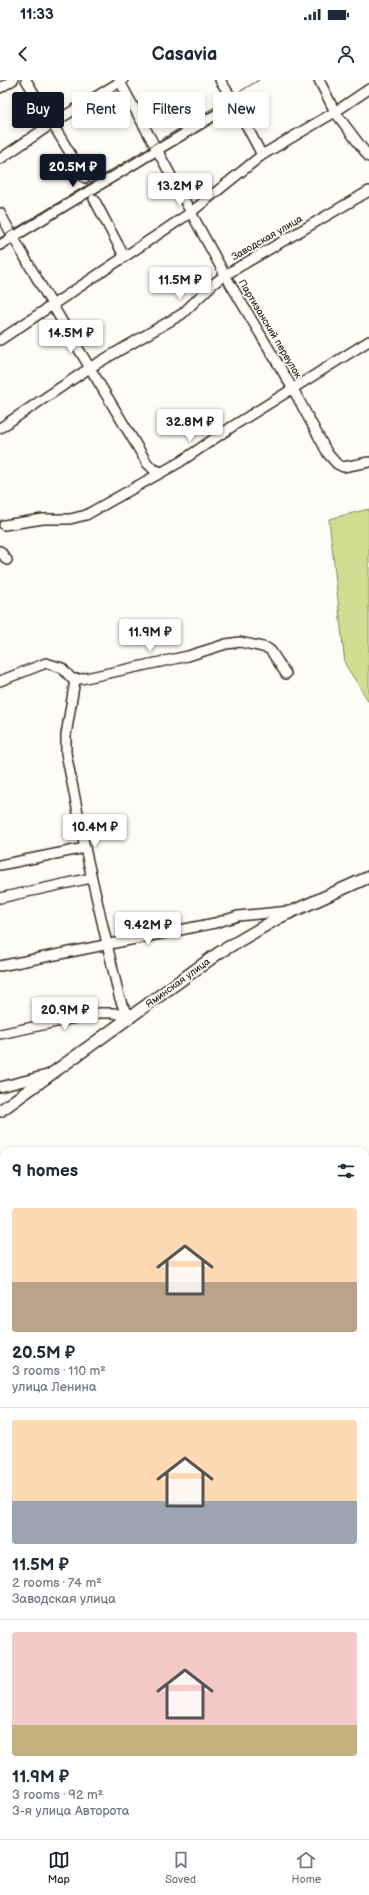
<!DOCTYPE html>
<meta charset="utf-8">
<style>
body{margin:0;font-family:"Balsamiq Sans",sans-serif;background:#f6f6f7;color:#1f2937;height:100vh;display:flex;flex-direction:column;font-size:15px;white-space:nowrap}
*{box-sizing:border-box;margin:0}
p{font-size:13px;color:#747a83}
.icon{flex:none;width:22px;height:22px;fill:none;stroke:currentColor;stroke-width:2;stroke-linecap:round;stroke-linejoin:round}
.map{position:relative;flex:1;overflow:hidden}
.panel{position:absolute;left:0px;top:1067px;width:369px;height:692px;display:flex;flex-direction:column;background:#fff;border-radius:12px 12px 0 0;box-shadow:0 2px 6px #0003}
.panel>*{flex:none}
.guide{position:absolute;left:12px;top:12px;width:345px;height:36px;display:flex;gap:8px}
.price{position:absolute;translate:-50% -34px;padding:0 9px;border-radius:4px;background:#fff;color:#222;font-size:13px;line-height:26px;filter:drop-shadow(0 1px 2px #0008)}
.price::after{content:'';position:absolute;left:50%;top:24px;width:12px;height:9px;margin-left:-6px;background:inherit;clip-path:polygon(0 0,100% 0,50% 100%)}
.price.on{background:#111827;color:#fff}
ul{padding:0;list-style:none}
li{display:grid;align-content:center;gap:8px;height:212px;padding:0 12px}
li+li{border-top:1px solid #e0e1e3}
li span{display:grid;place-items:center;height:124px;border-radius:4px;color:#555}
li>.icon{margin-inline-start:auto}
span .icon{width:72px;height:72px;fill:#fffc;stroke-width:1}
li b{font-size:17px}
h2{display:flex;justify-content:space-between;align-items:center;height:48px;padding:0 12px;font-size:17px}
.pill{padding:0 14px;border-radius:4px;background:#fff;box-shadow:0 2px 6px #0003;font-size:14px;line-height:36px}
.pill.on{background:#111827;color:#fff}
.status{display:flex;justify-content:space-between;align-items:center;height:28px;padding:0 20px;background:#fff;direction:ltr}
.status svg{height:11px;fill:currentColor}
header{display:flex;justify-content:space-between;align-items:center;height:52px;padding:0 12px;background:#fff;font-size:18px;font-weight:600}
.menu{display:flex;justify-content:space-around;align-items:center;height:56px;border-top:1px solid #e0e1e3;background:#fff;font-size:11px;color:#747a83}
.menu a{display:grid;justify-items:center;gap:2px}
.menu .on{color:#111827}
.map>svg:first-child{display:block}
</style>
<div class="status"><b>11:33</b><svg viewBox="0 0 49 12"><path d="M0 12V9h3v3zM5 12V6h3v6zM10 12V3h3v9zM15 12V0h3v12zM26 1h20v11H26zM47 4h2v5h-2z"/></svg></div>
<header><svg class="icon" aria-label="back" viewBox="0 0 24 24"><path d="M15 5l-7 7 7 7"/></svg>Casavia<svg class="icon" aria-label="person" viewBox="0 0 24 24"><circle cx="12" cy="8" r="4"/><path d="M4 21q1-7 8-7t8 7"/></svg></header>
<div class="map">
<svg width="369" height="1759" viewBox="0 0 369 1759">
<rect width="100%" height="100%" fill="#fdfcf7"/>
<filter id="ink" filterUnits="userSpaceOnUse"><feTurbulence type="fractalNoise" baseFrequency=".025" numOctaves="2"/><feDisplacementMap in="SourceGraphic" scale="8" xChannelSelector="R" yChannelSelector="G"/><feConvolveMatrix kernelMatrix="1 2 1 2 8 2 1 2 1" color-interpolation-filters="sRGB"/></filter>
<g filter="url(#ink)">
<g fill="#d0de92" stroke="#868458">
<polygon points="369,429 369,622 345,584 329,439"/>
<polygon points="369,1306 369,1452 365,1452 365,1309"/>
<polygon points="4,1353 4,1445 0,1445 0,1354"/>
<polygon points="365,1472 369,1472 369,1759 58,1759 58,1755 365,1755"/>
</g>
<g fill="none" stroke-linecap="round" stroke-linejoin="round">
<g stroke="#3b2a1e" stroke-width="12">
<g id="minor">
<polyline points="26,0 85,98"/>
<polyline points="119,0 225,195 293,309 328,374 337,384 343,387 369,382"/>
<polyline points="220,0 231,17 262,75"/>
<polyline points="319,0 335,32 369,77"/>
<polyline points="0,8 13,0"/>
<polyline points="0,79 53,43 123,0"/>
<polyline points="94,119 124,176"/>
<path d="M0 133C46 218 98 300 147 383L153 389 162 392"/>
<polyline points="0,165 235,23"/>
<polyline points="0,260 190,133 262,75 335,32 369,9"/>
<polyline points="0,348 91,287 182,234 213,204 225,195 369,111"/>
<polyline points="4,445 43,439 70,439 86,435 180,382 233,346 369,261"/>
<polyline points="0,471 7,480"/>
<polyline points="75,600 66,655 66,673 85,768 119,916 123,927 132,937"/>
<polyline points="0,601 46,583 62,588 72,599 81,599 188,576 226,564 240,562 267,568 271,571 286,594"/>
<polyline points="0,785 85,768"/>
<polyline points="0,818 91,798"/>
<polyline points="0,886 215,843 238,836 289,831"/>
<polyline points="0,954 99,933 114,933 132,937"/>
<polyline points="0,1007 47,995"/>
</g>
</g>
<g stroke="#3b2a1e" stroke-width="14">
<polyline id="major" points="0,1031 220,872 280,837 369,797"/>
</g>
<use href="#minor" stroke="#fdfcf7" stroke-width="9"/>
<use href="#major" stroke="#fdfcf7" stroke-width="11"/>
<polyline stroke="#3b2a1e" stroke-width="1" points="0,158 259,0"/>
</g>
</g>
<g text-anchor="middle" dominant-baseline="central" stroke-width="3.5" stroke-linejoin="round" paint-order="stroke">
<g font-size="10" fill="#3b2a1e" stroke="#fdfcf7">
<text transform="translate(267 158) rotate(-30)">Заводская улица</text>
<text transform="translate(270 249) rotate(59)">Партизанский переулок</text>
<text transform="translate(178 903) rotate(-36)">Яминская улица</text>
</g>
</g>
</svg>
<b class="price on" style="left:73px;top:108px">20.5M ₽</b>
<b class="price" style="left:180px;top:127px">13.2M ₽</b>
<b class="price" style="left:180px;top:221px">11.5M ₽</b>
<b class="price" style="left:71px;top:274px">14.5M ₽</b>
<b class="price" style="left:190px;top:363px">32.8M ₽</b>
<b class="price" style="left:150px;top:573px">11.9M ₽</b>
<b class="price" style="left:95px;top:768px">10.4M ₽</b>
<b class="price" style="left:148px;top:866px">9.42M ₽</b>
<b class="price" style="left:65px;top:951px">20.9M ₽</b>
<div class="guide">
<a class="pill on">Buy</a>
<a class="pill">Rent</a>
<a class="pill">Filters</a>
<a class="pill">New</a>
</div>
<section class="panel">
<h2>9 homes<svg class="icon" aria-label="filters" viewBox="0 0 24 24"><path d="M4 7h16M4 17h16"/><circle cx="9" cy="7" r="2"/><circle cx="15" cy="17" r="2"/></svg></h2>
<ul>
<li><span style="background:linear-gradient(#ffd9b3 60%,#b9a48a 0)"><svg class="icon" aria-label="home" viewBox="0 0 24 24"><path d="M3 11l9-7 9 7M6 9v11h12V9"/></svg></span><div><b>20.5M ₽</b><p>3 rooms · 110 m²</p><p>улица Ленина</p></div></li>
<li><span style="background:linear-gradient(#ffd9b3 65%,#9aa5b1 0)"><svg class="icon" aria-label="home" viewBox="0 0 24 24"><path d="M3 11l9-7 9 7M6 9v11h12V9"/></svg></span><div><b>11.5M ₽</b><p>2 rooms · 74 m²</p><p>Заводская улица</p></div></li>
<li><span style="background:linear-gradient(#f6c9c9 75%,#c2b280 0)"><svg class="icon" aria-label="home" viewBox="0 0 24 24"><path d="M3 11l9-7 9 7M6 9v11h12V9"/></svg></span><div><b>11.9M ₽</b><p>3 rooms · 92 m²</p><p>3-я улица Авторота</p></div></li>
</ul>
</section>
</div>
<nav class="menu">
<a class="on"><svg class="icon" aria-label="map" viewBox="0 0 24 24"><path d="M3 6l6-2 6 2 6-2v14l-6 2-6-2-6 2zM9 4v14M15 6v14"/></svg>Map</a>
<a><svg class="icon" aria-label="saved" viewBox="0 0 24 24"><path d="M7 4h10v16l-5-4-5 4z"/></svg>Saved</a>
<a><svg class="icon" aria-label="home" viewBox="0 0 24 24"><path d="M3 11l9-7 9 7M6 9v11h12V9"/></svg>Home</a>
</nav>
